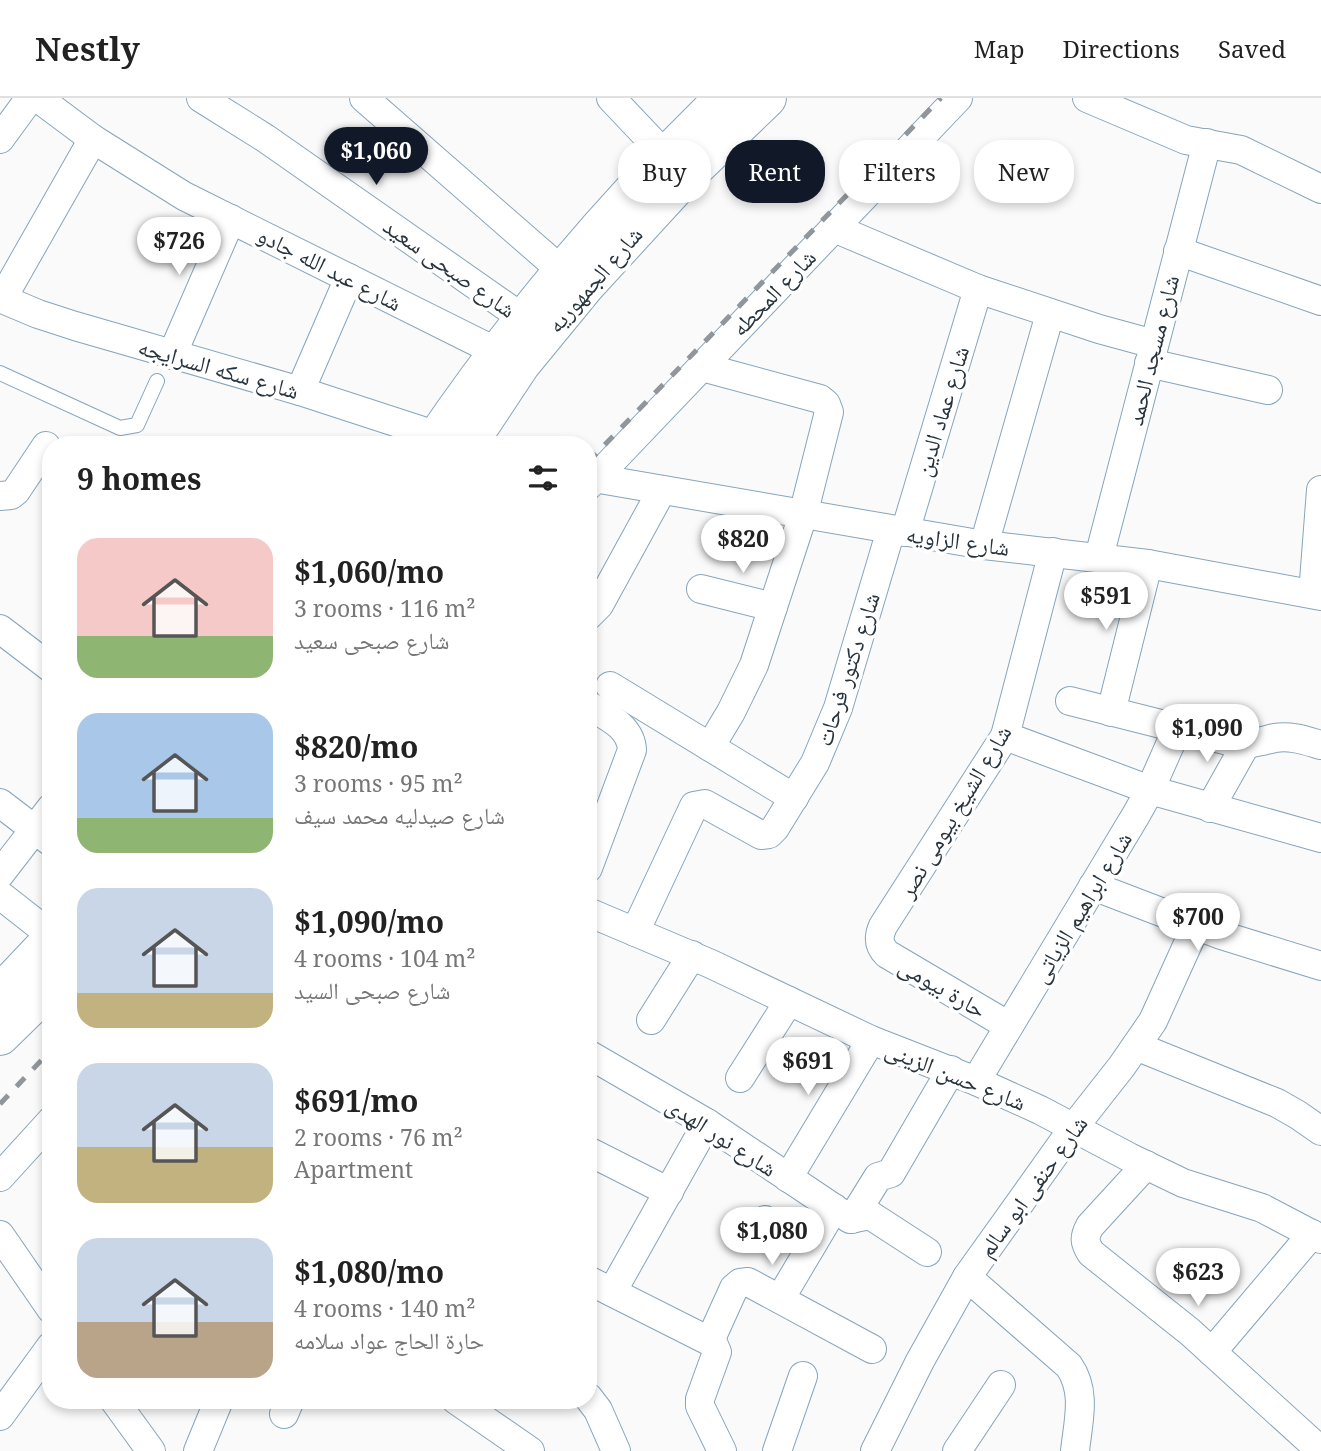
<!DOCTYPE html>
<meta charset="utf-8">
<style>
body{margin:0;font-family:"Noto Serif","Noto Naskh Arabic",serif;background:#f6f6f6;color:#222;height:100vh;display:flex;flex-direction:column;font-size:26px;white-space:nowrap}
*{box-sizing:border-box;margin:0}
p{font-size:23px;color:#767676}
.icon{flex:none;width:38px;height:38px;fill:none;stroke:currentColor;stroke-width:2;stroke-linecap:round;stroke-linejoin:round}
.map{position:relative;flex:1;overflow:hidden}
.sheet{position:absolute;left:42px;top:338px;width:555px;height:973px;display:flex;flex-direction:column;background:#fff;border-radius:28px;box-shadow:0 4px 10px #0003}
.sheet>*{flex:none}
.banner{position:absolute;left:618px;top:42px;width:597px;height:63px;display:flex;gap:14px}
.price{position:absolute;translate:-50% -60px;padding:0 16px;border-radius:24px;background:#fff;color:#222;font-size:23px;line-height:46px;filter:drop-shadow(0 2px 4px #0008)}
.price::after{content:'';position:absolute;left:50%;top:42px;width:21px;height:16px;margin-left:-10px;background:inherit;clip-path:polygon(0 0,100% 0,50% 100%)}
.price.active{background:#111827;color:#fff}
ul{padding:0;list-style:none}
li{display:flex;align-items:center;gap:21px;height:175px;padding:0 35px}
li span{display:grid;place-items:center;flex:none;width:196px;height:140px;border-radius:21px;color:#555}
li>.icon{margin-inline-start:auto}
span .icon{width:84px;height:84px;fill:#fffc;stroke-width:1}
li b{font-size:30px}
h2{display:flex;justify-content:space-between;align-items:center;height:84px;padding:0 35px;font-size:30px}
.chip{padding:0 24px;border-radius:28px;background:#fff;box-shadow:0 4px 10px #0003;font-size:24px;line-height:63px}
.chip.active{background:#111827;color:#fff}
header{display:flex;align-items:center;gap:42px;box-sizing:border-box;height:98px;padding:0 35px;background:#fff;border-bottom:2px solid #e0e0e0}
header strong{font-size:33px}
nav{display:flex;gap:38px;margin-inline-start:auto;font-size:24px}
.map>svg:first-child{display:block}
</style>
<header>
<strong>Nestly</strong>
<nav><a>Map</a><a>Directions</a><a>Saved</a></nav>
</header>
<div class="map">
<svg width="1321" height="1353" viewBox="0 0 1321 1353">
<rect width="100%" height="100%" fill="#fafafa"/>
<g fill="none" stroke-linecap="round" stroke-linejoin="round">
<g stroke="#87a5bb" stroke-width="16">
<polyline id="service" points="0,275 120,330 137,327 157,283"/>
</g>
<g stroke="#87a5bb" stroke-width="30">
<g id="minor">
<polyline points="38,0 93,41 184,98 513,262"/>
<polyline points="201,0 265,40 524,221"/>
<polyline points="364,0 562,173"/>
<polyline points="611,0 665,57"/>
<polyline points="1087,0 1186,42 1241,52 1321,91"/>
<polyline points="0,41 30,0"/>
<polyline points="834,130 978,191 1099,231 1154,246"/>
<polyline points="1178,153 1321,203"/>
<polyline points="0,200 38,216 75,228 300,293 438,338"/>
<polyline points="2,201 93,41"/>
<polyline points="172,257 231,121"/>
<polyline points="1149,265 1268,292"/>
<polyline points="702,269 820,301 826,306 829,314 803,417 754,567 731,614 710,649"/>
<polyline points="300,293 349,180"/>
<polyline points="588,379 984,447 1148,466 1321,498"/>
<polyline points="588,388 958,0"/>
<polyline points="0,398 11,397 16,393 46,348"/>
<polyline points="905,434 978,191"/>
<polyline points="984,447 1050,216"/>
<polyline points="1099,459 1207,45"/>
<polyline points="701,491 773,509"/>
<polyline points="1313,496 1321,392"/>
<polyline points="588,518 599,507 662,392"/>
<polyline points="0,531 51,570"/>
<polyline points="610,588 794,700"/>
<path d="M1070 603 1236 645C1251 647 1261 643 1275 640 1290 637 1307 643 1321 647"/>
<path d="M588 607C606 618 631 628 632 652L588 770"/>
<polyline points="1111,614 1148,466"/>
<polyline points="1005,638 1150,692 1321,740"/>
<polyline points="0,705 51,744"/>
<polyline points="1210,710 1246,646"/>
<polyline points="0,776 51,710"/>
<polyline points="1093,788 1221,837 1321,868"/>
<polyline points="0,797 51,837"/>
<polyline points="588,814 711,866 871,942 976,983 1040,1012 1129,1059 1183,1085 1262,1110 1321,1141"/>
<polyline points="635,834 694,708 705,706 761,737 769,736 775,730 815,665 838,610 891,432"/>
<polyline points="651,922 692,857"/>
<path d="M1009 928 887 856C878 847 878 839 883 828L1005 638 1053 454"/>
<polyline points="1136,948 1277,1005 1298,1017 1321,1033"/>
<polyline points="588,956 707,1025 850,1121 870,1117 927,1154"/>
<polyline points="740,980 789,903"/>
<polyline points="976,983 1136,717 1150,692 1177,631"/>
<polyline points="588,1053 669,1094"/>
<path d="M1146 1067 1090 1128C1084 1139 1084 1144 1091 1155L1190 1234 1321 1353"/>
<polyline points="0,1079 51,1023"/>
<polyline points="788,1080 871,942"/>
<polyline points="852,1121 878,1079 891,1075 951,972"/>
<polyline points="765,1122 810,1150"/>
<polyline points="0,1137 51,1211"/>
<path d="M967 1179 1069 1268C1087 1294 1078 1324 1075 1353"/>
<polyline points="588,1182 713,1245 717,1254 700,1301 700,1308 722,1353"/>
<polyline points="612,1194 707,1025"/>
<polyline points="780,1201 834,1110"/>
<polyline points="710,1243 734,1190 740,1185 748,1184 872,1251"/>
<polyline points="1212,1254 1312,1136"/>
<polyline points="588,1299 598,1312 616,1353"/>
<polyline points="114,1302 151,1353"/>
<polyline points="456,1302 530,1353"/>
<polyline points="284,1316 290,1302"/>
<polyline points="0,1318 51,1248"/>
<polyline points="198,1353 219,1302"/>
<polyline points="777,1353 803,1278"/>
<polyline points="875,1353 920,1263 967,1179 1074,1029 1122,968 1153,923 1196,828"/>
<polyline points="957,1353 1001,1287"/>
</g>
</g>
<g stroke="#87a5bb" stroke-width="40">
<g id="secondary">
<path d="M432 346C517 221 615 105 724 0"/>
<polyline points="468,346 521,266 585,188 685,79 767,0"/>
<polyline points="0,896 51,842"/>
<polyline points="0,938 51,888"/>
</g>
</g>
<use href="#service" stroke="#fff" stroke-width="14"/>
<use href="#minor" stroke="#fff" stroke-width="28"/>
<use href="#secondary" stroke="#fff" stroke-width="38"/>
<g stroke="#90969b" stroke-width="5" stroke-dasharray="12 12" stroke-linecap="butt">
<polyline points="588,364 941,0"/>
<polyline points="0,1006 51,952"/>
</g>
</g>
<g text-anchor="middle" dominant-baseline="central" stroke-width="7" stroke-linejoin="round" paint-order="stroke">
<g font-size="23" fill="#28343d" stroke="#fff">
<text transform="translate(450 169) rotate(35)">شارع صبحى سعيد</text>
<text transform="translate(330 170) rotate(27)">شارع عبد الله جادو</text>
<text transform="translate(594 181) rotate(-49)">شارع الجمهوريه</text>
<text transform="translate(773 194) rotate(-46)">شارع المحطه</text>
<text transform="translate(1152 252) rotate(-76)">شارع مسجد الحمد</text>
<text transform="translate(219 270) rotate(16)">شارع سكه السرايجه</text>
<text transform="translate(941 313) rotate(-73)">شارع عماد الدين</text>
<text transform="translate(958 442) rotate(8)">شارع الزاويه</text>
<text transform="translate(847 571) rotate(-72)">شارع دكتور فرحات</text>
<text transform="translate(954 713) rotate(-59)">شارع الشيخ بيومى نصر</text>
<text transform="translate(1081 809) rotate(-59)">شارع ابراهيم الزياتى</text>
<text transform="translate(943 889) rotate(30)">حارة بيومى</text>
<text transform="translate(956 977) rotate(22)">شارع حسن الزينى</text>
<text transform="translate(722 1038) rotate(33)">شارع نور الهدى</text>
<text transform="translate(1032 1088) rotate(-54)">شارع حنفى ابو سالم</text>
</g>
</g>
</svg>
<b class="price active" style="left:376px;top:89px">$1,060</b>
<b class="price" style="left:179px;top:179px">$726</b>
<b class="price" style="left:743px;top:477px">$820</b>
<b class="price" style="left:1106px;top:534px">$591</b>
<b class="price" style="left:1207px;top:666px">$1,090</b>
<b class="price" style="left:1198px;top:855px">$700</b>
<b class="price" style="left:808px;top:999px">$691</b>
<b class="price" style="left:772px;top:1169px">$1,080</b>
<b class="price" style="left:1198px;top:1210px">$623</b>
<div class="banner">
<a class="chip">Buy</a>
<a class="chip active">Rent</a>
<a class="chip">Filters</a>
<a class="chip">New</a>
</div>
<section class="sheet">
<h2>9 homes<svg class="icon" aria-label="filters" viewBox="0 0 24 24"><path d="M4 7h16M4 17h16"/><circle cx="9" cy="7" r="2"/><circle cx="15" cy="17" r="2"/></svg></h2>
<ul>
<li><span style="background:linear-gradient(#f6c9c9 70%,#8fb573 0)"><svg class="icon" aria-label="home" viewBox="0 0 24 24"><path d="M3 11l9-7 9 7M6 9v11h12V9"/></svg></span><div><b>$1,060/mo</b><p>3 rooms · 116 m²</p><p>شارع صبحى سعيد</p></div></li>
<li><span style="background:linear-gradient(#a9c7e8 75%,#8fb573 0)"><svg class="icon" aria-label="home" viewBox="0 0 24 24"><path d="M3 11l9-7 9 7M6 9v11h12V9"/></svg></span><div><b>$820/mo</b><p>3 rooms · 95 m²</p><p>شارع صيدليه محمد سيف</p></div></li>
<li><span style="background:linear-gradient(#c9d6e8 75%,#c2b280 0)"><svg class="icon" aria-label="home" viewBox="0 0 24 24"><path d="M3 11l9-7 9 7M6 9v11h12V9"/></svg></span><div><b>$1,090/mo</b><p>4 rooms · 104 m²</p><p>شارع صبحى السيد</p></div></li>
<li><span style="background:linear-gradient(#c9d6e8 60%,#c2b280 0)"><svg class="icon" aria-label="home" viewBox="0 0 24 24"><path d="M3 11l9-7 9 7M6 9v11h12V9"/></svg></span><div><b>$691/mo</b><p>2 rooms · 76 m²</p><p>Apartment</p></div></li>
<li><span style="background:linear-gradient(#c9d6e8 60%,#b9a48a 0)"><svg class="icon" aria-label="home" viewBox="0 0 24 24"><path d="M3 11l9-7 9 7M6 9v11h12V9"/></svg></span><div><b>$1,080/mo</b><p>4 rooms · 140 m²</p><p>حارة الحاج عواد سلامه</p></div></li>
</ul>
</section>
</div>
